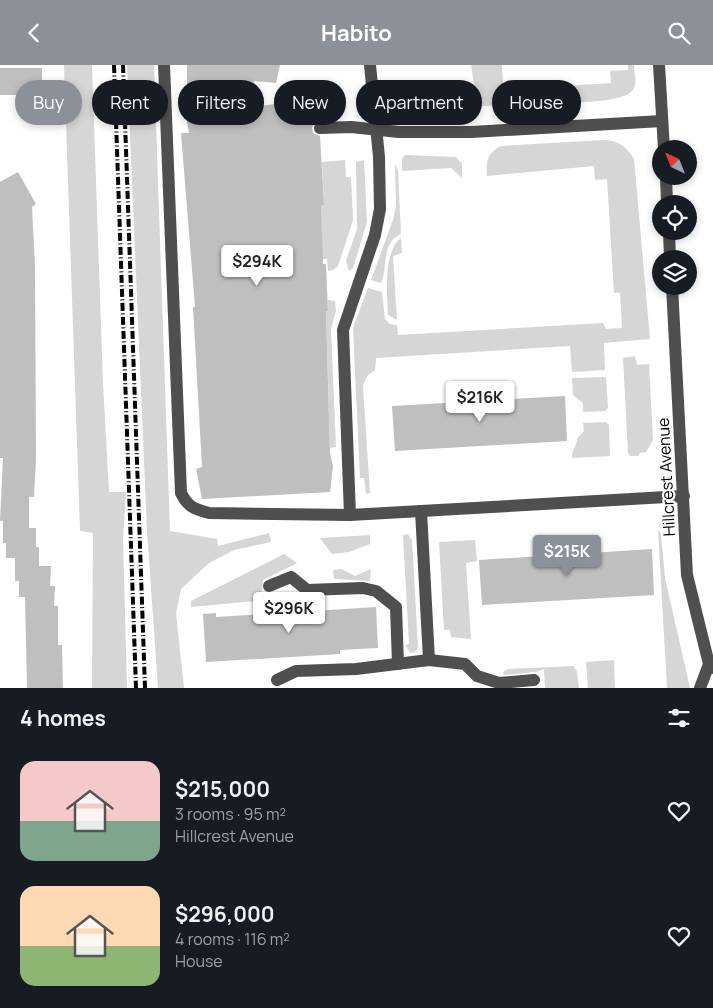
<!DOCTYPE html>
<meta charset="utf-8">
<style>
body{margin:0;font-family:Manrope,sans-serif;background:#20242c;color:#f1f3f6;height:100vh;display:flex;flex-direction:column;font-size:19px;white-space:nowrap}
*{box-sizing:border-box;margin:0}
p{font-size:16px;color:#9ea1a6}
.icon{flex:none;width:28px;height:28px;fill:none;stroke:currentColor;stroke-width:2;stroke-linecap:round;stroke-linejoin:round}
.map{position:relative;height:623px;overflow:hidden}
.side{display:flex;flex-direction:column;background:#171b24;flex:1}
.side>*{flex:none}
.top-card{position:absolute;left:15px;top:15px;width:684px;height:45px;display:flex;gap:10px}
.needle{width:32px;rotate:317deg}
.fabs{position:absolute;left:652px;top:75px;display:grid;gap:10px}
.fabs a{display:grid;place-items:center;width:45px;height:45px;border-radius:50%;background:#171b24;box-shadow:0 2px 8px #0003;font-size:25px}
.price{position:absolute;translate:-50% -42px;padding:0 11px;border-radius:5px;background:#fff;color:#222;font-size:16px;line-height:32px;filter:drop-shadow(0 1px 2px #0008)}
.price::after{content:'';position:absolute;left:50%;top:30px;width:15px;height:11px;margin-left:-8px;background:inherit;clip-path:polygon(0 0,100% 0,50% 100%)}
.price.selected{background:#8c9099;color:#fff}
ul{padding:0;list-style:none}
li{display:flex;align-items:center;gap:15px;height:125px;padding:0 20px}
li span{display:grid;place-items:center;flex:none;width:140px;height:100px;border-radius:15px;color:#555}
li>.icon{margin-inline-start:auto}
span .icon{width:60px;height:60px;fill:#fffc;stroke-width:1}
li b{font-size:21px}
h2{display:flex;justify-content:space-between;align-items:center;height:60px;padding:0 20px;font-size:21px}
.pill{padding:0 18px;border-radius:22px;background:#171b24;box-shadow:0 2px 8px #0003;font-size:18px;line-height:45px}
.pill.selected{background:#8c9099;color:#fff}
header{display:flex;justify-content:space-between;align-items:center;height:65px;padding:0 20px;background:#8c9099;color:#fff;font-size:22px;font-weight:700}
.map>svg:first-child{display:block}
</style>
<header><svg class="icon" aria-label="back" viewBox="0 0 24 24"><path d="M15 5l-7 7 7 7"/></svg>Habito<svg class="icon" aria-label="search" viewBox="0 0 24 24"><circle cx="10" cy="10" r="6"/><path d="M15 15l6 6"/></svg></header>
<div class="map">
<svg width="713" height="623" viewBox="0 0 713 623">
<rect width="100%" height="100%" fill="#fff"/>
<g fill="#d6d6d6">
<polygon points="64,0 92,0 103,319 109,427 126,427 123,474 127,623 92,623 93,468 80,466"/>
<polygon points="127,0 154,0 170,466 217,474 218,481 269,468 271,477 234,485 209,498 181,524 176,548 184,623 158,623 147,466"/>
<polygon points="471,0 502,0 503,18 515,17 516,40 480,41 476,32"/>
<path d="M628 0H634C634 7 637 17 634 23 626 41 555 37 536 38L532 23 611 18 610 6 628 5Z"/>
<path d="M604 75C619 76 626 81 634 94L650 274 604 278 605 305 572 307 570 281 376 293 375 305 367 311 363 321 370 428 366 429 364 413H360L353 263 368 223 382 227 385 254 390 259 397 260 398 270 603 258 606 264 622 263 620 228H614L607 114 595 115 594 101 487 111C486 96 487 89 500 81Z"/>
<polygon points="405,90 456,92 462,99 462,113 451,103 402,106 402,93"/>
<polygon points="345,95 346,112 351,112 353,155 338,201 333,205 328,206 327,194 322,194 321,141 324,140 322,97"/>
<polygon points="364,95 367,157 353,203 349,206 346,196 357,164 356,97"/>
<path d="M395 99 398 106 401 169C381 177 388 203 381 218L371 215 393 155 396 141Z"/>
<path d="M401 173 402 188 393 191 397 255 388 250C387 230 383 186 401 173Z"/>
<polygon points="328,235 335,236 336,246 331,264 336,382 330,383 326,246 328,245"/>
<polygon points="635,291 637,300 649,299 653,375 646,387 640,388 638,391 630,391 628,388 623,293"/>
<polygon points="606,312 608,343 605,346 583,347 583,338 573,330 572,313"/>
<path d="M606 357 609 360 610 391 572 393C571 385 577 382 577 374L584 366 583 358Z"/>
<polygon points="658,465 661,469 665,513 690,623 667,623"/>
<polygon points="408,469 412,475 418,582 415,587 410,588 405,580 409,579 403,470"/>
<polygon points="370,470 370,479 349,487 332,489 320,473"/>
<polygon points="475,475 477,496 466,498 471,574 451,572 450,565 444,565 439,477"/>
<polygon points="284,489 297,498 263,515 262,527 268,535 191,542 191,536"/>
<polygon points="341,504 355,511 371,504 370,516 334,514 333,505"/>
<polygon points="614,595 615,623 588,623 586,597"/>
<polygon points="573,601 577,606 579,623 545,623 544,604 536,607 504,610 503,607 508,604"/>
</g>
<g fill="#bfbfbf">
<polygon points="187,0 280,0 276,18 254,16 254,42 301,35 301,39 316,39 316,47 319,47 319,55 315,56 312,63 313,68 320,71 324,140 321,141 323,199 326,199 328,246 326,246 330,388 333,401 330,427 202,434 196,404 202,402 193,242 195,242 181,68 189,68 185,46 187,46"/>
<rect x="0" y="3" width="42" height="27"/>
<polygon points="18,107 36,139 32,142 35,201 36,393 34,432 29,432 29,463 36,463 36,482 39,482 39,501 51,501 50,521 55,521 54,541 58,541 58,580 62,580 63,623 27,623 25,532 19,532 19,516 15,516 15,493 6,493 6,478 3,478 3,456 0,456 3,393 0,393 0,117"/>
<polygon points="565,331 567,376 395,386 392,341"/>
<polygon points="652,484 654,530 482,540 479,495"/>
<polygon points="376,542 378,583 340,585 340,589 206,597 203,549 216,548 216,552"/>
</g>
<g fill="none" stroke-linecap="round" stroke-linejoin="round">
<g stroke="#4f4f4f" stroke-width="12">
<path d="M164 0 181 428C188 442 194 444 209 448L350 450 684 431"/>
<polyline points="659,0 664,84"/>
<polyline points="320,63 351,62 399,67 471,67 662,56"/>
<polyline points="666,111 667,139"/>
<polyline points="669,166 670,194"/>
<polyline points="672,221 687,510 709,599 713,603"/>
<polyline points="421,446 429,595"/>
<polyline points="350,450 343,265 375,170 380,144 379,92 370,0"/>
<polyline points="269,521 291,512 307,525 363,523 376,526 396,542 398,599"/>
<polyline points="277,615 296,606 356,604 429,595 465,599 477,611 499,618 534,615"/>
<polyline points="700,623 709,599"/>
</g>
<g stroke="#000" stroke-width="4" stroke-dasharray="8 2.5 1 2.5" stroke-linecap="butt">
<polyline points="114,0 136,623"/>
<polyline points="123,0 145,623"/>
</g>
</g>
<g text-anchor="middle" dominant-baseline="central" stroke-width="4.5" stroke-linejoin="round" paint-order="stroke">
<g font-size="16" fill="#000" stroke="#fff">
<text transform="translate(666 412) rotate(-93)">Hillcrest Avenue</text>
</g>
</g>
</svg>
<div class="fabs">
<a><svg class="needle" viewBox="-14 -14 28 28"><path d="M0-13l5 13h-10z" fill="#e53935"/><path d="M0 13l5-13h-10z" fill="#9ea1a6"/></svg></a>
<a><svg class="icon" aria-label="locate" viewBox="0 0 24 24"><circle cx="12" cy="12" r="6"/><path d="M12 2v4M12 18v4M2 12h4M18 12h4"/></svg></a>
<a><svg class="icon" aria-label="layers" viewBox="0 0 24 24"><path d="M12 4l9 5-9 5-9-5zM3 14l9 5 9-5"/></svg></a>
</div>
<b class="price" style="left:257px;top:222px">$294K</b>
<b class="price" style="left:480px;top:358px">$216K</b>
<b class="price selected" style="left:567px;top:512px">$215K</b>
<b class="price" style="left:289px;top:569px">$296K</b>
<div class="top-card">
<a class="pill selected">Buy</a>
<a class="pill">Rent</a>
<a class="pill">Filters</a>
<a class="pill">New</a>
<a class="pill">Apartment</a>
<a class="pill">House</a>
</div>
</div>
<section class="side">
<h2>4 homes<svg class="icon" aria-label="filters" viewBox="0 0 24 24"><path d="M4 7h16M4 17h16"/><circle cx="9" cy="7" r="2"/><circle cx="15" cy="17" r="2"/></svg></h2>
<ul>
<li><span style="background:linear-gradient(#f6c9c9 60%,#7fa58c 0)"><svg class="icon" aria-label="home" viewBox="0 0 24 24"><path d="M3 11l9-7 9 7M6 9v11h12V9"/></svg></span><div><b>$215,000</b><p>3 rooms · 95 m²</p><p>Hillcrest Avenue</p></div><svg class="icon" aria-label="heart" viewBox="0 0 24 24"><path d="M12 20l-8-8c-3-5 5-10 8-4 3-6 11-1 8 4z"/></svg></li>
<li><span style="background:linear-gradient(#ffd9b3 60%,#8fb573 0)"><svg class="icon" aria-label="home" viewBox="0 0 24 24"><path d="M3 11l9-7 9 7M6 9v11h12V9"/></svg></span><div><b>$296,000</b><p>4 rooms · 116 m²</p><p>House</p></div><svg class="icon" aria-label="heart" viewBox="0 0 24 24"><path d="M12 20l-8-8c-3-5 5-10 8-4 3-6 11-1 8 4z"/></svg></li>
</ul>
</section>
